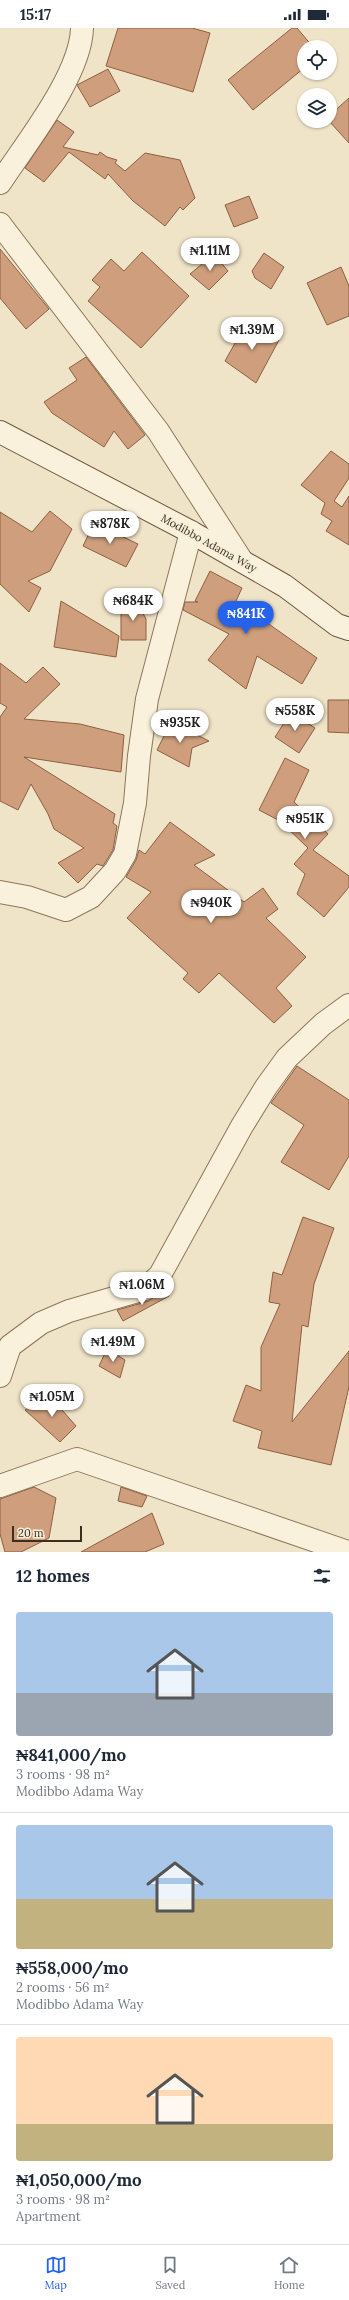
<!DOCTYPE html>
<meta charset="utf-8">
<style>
body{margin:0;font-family:Lora,serif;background:#f6f6f7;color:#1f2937;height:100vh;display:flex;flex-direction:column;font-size:15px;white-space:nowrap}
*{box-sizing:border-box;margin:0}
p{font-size:13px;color:#747a83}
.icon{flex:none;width:22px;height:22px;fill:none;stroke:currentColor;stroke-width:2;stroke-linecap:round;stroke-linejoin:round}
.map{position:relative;height:1524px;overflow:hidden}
.panel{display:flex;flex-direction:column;background:#fff;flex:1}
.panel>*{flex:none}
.tools{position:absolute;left:297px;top:12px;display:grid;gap:8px}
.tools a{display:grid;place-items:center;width:40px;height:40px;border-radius:50%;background:#fff;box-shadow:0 1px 3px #0004;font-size:20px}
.scale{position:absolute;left:12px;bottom:10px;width:70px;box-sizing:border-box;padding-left:4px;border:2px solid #3d2e20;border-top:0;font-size:11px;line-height:14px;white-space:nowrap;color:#3d2e20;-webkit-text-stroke:3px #f7eed8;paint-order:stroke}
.price{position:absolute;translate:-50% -34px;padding:0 9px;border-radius:14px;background:#fff;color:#222;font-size:13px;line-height:26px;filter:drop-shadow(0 1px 2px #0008)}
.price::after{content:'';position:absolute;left:50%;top:24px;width:12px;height:9px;margin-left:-6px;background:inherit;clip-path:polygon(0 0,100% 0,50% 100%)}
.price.on{background:#2563eb;color:#fff}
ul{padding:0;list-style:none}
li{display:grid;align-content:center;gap:8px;height:212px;padding:0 16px}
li+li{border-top:1px solid #e0e1e3}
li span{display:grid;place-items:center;height:124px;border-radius:4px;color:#555}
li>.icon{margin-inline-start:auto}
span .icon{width:72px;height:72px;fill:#fffc;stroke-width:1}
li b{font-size:17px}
h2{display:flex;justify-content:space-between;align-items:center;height:48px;padding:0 16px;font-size:17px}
.status{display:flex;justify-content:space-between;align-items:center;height:28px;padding:0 20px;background:#fff;direction:ltr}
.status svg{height:11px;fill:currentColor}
.tab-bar{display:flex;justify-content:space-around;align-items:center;height:56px;border-top:1px solid #e0e1e3;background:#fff;font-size:11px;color:#747a83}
.tab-bar a{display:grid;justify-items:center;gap:2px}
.tab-bar .on{color:#2563eb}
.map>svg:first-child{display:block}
</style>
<div class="status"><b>15:17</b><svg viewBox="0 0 49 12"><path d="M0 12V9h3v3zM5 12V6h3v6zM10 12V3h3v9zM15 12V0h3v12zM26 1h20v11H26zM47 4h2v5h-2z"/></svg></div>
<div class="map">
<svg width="349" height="1524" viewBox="0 0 349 1524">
<rect width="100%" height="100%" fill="#f0e4c8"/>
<g fill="#cf9f7d" stroke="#8d5f41">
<polygon points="118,0 192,0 210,5 193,64 106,38"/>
<polygon points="292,0 297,0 313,19 304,19 304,40 253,82 228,52"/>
<polygon points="108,41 120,63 90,79 77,57"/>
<polygon points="349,70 349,115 329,93 330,87"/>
<polygon points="57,92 74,104 63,119 98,127 100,124 107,129 117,132 115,135 125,143 145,125 180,132 195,170 183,182 180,179 165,198 133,173 108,146 105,151 69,124 44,154 25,140"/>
<polygon points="249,168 258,190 234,199 225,177"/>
<polygon points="0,221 49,281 26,301 0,270"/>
<polygon points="142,224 189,268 141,320 88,273 100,259 92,252 111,231 124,243"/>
<polygon points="264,225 284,239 271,261 255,250 252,243"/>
<polygon points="214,226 228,243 209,262 190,246"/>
<polygon points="341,239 349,258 349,288 327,297 307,255"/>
<polygon points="248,292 279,312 256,355 225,333"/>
<polygon points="86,329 145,407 128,421 114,403 104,419 52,385 44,374 77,352 69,340"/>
<polygon points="331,423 349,436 349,450 334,473 342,479 349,468 349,517 326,503 332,493 321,486 325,475 301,457"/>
<polygon points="50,483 72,501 50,543 28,553 41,560 29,584 0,556 0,484 32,504"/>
<polygon points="94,495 138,516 126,539 83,518"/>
<polygon points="210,543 242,560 236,573 317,630 302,656 257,628 246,661 208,632 229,606 183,582 185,574 198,574 195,573"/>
<polygon points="61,573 119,608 116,629 54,619"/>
<polygon points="126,573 137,574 146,591 146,612 121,612 121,583"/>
<polygon points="0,635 26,655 43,639 60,656 24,691 80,696 124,707 121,744 24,729 115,786 113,795 117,798 113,822 103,838 97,836 78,855 58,835 84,820 54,801 48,786 31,756 18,782 0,773 0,689 7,679 0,675"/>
<polygon points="328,672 349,672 349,705 328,704"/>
<polygon points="291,684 315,700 299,725 275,709"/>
<polygon points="171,694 209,713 192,720 189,739 157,722"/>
<polygon points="285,730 309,742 294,774 328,806 313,822 349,848 349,859 324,889 297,866 305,846 294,836 308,820 280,793 259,782"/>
<polygon points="170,794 215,827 194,837 244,874 263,860 278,881 266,890 306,929 276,960 292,978 274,995 219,945 199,965 183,951 188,945 127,890 151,864 126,849 136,832 139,822 145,826"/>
<polygon points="297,1038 349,1072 349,1128 329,1162 281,1134 304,1097 271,1075"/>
<polygon points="303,1189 334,1200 314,1256 308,1299 302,1297 292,1394 349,1323 349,1359 331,1437 258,1420 262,1403 233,1393 246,1357 261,1363 261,1319 280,1276 269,1274 273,1244 282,1247"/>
<polygon points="165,1259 169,1268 123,1293 117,1282 149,1273"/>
<polygon points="107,1321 125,1332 120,1350 99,1338"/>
<polygon points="49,1367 76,1398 60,1414 25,1382"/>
<polygon points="34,1459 56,1470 49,1510 21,1524 5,1524 0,1506 0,1471"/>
<polygon points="121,1459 147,1468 142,1479 118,1473"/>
<polygon points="152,1485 164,1516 145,1524 81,1524"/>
</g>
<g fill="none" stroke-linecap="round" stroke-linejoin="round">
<g stroke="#8d765c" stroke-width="24">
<g id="minor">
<path d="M0 155C26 115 81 47 82 0"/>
<polyline points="0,196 158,403 242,533"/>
<polyline points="0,864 27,869 66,882 91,869 115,843 125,826 135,775 139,728 147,671 191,504"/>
<polyline points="0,1348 10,1318 41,1295 69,1283 145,1261 160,1247 242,1098 266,1059 287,1030 323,996 349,977"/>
<polyline points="0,1458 77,1431 348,1524"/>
</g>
</g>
<g stroke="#6f573f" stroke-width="24">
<polyline id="secondary" points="0,404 191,504 285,558 337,597 349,601"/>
</g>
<use href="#minor" stroke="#faf1dc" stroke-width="22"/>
<use href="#secondary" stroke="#faf1dc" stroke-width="22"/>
</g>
<g text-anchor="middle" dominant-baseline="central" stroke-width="3" stroke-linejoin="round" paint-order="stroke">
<g font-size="11" fill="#3d2e20" stroke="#f7eed8">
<text transform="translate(209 515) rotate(29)">Modibbo Adama Way</text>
</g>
</g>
</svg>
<div class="tools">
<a><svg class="icon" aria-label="locate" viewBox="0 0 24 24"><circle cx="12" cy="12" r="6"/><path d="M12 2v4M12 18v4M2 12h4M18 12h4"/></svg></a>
<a><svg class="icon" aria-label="layers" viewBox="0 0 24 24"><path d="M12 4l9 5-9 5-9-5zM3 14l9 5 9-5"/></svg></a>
</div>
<div class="scale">20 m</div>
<b class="price" style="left:210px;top:244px">₦1.11M</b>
<b class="price" style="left:252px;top:323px">₦1.39M</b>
<b class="price" style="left:110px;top:517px">₦878K</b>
<b class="price" style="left:133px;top:594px">₦684K</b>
<b class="price on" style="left:246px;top:607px">₦841K</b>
<b class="price" style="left:295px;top:704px">₦558K</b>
<b class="price" style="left:180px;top:716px">₦935K</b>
<b class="price" style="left:305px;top:812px">₦951K</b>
<b class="price" style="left:211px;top:896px">₦940K</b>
<b class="price" style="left:142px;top:1278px">₦1.06M</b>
<b class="price" style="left:113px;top:1335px">₦1.49M</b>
<b class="price" style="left:52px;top:1390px">₦1.05M</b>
</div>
<section class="panel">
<h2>12 homes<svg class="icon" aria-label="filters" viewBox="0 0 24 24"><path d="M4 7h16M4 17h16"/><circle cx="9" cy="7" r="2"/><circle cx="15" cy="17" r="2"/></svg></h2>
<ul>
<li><span style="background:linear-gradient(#a9c7e8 65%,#9aa5b1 0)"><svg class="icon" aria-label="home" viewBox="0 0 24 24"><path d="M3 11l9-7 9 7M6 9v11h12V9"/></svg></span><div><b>₦841,000/mo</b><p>3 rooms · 98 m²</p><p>Modibbo Adama Way</p></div></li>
<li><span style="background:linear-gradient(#a9c7e8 60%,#c2b280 0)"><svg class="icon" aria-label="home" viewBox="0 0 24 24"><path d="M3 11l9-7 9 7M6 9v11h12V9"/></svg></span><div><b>₦558,000/mo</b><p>2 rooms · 56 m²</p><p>Modibbo Adama Way</p></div></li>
<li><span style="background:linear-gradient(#ffd9b3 70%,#c2b280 0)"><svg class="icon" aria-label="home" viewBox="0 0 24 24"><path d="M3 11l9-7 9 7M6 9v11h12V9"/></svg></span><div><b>₦1,050,000/mo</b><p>3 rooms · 98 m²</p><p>Apartment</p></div></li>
</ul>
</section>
<nav class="tab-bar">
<a class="on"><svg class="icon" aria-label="map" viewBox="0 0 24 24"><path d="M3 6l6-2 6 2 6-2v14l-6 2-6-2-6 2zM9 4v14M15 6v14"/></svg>Map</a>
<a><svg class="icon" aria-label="saved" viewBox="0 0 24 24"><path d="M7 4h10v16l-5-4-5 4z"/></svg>Saved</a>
<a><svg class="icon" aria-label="home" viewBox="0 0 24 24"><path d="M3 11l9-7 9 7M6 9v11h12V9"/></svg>Home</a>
</nav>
